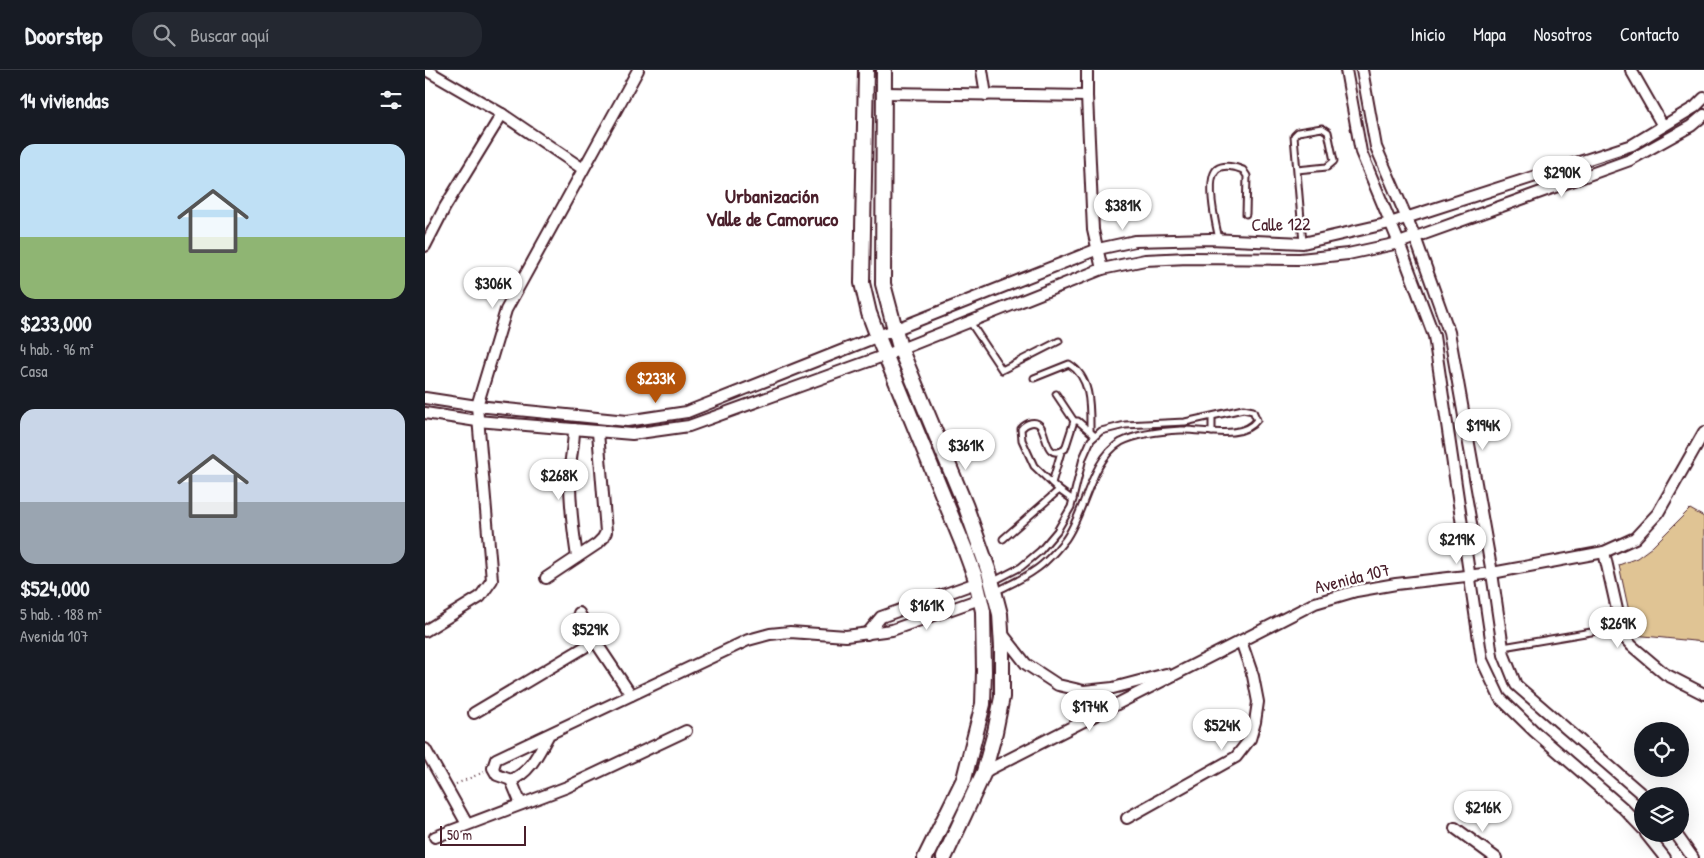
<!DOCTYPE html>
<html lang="es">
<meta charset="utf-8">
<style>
body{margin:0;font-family:"Patrick Hand",sans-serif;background:#242831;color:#f1f3f6;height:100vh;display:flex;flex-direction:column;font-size:19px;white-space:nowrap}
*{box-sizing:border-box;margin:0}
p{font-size:16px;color:#9ea1a6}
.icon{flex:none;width:28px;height:28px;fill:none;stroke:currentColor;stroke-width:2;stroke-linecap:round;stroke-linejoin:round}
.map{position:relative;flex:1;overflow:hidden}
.details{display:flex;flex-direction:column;background:#171b24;width:425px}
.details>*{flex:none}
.buttons{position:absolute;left:1209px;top:652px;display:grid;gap:10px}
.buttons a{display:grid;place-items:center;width:55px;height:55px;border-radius:50%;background:#171b24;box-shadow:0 5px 20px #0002;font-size:25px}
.scale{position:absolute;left:15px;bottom:12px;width:86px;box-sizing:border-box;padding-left:5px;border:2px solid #4a1f2b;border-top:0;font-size:14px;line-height:18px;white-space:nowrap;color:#4a1f2b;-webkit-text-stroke:4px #fff;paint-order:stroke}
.price{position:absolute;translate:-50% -42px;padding:0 11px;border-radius:18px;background:#fff;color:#222;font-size:16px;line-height:32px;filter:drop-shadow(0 1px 2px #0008)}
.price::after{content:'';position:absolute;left:50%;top:30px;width:15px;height:11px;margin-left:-8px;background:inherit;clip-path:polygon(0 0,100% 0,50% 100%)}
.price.selected{background:#b45309;color:#fff}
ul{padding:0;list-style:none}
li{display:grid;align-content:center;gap:10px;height:265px;padding:0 20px}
li span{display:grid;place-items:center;height:155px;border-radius:15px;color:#555}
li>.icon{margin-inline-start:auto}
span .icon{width:90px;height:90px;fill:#fffc;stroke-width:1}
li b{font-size:21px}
h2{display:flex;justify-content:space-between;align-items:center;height:60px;padding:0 20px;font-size:21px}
header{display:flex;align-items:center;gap:30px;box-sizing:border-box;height:70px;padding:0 25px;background:#171b24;border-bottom:1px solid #363941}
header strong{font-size:24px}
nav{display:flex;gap:28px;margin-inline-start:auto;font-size:18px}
.search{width:350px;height:45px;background:#242831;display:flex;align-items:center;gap:12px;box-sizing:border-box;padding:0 18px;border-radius:20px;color:#9ea1a6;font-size:19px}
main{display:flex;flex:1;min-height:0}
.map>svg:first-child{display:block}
</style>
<header>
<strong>Doorstep</strong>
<div class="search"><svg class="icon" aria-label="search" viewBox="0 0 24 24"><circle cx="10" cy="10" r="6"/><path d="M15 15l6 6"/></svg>Buscar aquí</div>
<nav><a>Inicio</a><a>Mapa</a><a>Nosotros</a><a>Contacto</a></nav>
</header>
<main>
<section class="details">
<h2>14 viviendas<svg class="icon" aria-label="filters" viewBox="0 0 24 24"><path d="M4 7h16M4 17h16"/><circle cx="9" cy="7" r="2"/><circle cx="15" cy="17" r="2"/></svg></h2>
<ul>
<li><span style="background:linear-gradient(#bfe0f5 60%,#8fb573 0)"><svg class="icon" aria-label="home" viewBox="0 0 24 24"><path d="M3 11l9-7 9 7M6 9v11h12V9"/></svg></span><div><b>$233,000</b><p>4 hab. · 96 m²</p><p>Casa</p></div></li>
<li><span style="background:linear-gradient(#c9d6e8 60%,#9aa5b1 0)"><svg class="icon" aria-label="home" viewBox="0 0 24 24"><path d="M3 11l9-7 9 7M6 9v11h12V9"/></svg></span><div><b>$524,000</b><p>5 hab. · 188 m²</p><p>Avenida 107</p></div></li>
</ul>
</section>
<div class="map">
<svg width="1279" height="788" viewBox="0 0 1279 788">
<rect width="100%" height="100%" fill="#fff"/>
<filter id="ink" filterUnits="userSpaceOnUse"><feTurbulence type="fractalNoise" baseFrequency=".02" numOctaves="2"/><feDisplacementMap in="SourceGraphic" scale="10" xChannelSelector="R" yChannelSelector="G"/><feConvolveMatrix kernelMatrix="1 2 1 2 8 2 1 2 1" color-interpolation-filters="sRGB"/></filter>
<g filter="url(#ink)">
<polygon fill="#e0c494" stroke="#4a1f2b" points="1265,439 1279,447 1279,572 1209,565 1194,495 1212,488 1227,477"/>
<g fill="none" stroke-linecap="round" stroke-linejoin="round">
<g stroke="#4a1f2b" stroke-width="9">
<g id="lane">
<polyline points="872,100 902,97 909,91 903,62 897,58 873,62 869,66 878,173"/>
<path d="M794 169C791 156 780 109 792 99 799 94 811 97 818 100L822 106 821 144"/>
<polyline points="545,252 577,300 634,271"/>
<path d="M609 308 644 294C667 308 665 338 665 361"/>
<polyline points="631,324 649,351"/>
<polyline points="787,362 787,347"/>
<polyline points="627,413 636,382"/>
<path d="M648 430 634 420 609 396 597 370 596 359C601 353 611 349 616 357 622 366 621 391 640 379L649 351H653L670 366"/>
<polyline points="578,469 634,420"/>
<path d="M567 512 596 497 615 481 632 461 646 437 658 388 666 370 676 361 700 355 760 352 818 339 828 341 832 350C817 371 778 359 756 360 736 361 714 363 696 372 666 389 660 443 640 470 632 480 621 493 610 500 598 509 583 515 570 522"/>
<polyline points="1078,577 1178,560"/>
</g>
</g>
<g stroke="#4a1f2b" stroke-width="14">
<g id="street">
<polyline points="1,0 77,44 158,99"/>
<polyline points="557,0 561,25"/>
<polyline points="921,0 936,82 974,173 1009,266 1057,590 1075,628 1109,661 1198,738 1218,759"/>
<polyline points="937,0 951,77 990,167 1024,262 1067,503 1079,585 1091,615 1219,726"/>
<polyline points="1206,0 1238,56"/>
<polyline points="459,23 662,26 662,0"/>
<polyline points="662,26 668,160 677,199"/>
<polyline points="0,176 20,137 77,44"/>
<polyline points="0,328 52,336 202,351 262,342 673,179 710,171 785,169 878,173 965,153 1207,75 1270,37 1279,28"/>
<polyline points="0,343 52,351 207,364 264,356 461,285 677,199 720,190 763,188 875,189 923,184 974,173 1205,90 1266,56 1279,45"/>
<path d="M149 359C149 374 146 384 145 398 144 424 148 460 152 487"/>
<polyline points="1179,482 1198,566 1207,576 1240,604 1279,624"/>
<polyline points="121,508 172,474 178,468 181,462 173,362"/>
<polyline points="154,543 170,571 206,625"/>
<polyline points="0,561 55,527 67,510 52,336 81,240 213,0"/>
<polyline points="576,562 601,594 633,615 659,621 688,618 741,604"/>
<polyline points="442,564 456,547 551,513"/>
<polyline points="49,643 170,571"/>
<path d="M123 666C114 682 105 703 86 710L72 705 68 698 71 689 323 570 345 564 365 562 421 566 467 560 555 529"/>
<polyline points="0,679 42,754"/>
<polyline points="559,702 890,533 931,521 971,514 1067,503 1179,482 1210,468 1233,443 1279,362"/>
<polyline points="86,710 96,734"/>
<polyline points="702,748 811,687 825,669 830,652 833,632 828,606 816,571"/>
<polyline points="1030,758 1071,788"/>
<polyline points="1221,764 1240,788"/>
<polyline points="1251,764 1268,788"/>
<polyline points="10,767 142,717 261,661"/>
</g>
</g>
<g stroke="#4a1f2b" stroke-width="18">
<g id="secondary">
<polyline points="441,0 437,213 444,243 453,267 539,477 550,507 558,541 559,601 558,634 539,709 500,788"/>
<polyline points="459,0 458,214 475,278 541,437 564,502 575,544 577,577 577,627 570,662 559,702 519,788"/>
</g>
</g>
<polyline stroke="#4a1f2b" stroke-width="2" stroke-dasharray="1 4" stroke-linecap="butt" points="31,714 59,702"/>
<use href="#lane" stroke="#fff" stroke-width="5"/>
<use href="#street" stroke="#fff" stroke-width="10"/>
<use href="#secondary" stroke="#fff" stroke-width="14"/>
</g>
</g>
<g text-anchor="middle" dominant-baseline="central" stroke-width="4.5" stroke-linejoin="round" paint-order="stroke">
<g font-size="18" fill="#4a1f2b" stroke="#fff">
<text transform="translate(856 154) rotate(-1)">Calle 122</text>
<text transform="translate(927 508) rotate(-14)">Avenida 107</text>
</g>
<g font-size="20" font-weight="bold" fill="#4a1f2b" stroke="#fff">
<text x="347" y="125">Urbanización<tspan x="347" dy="23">Valle de Camoruco</tspan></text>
</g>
</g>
</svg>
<div class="buttons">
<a><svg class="icon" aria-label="locate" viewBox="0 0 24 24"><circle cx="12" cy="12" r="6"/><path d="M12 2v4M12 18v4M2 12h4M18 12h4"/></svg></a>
<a><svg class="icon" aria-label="layers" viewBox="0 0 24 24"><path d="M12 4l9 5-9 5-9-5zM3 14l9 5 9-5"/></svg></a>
</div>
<div class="scale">50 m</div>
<b class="price" style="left:1137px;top:128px">$290K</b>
<b class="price" style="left:698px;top:161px">$381K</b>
<b class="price" style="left:68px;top:239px">$306K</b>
<b class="price selected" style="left:231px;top:334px">$233K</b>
<b class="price" style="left:1058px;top:381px">$194K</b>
<b class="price" style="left:541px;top:401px">$361K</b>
<b class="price" style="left:134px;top:431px">$268K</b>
<b class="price" style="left:1032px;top:495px">$219K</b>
<b class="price" style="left:502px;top:561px">$161K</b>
<b class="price" style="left:1193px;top:579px">$269K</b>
<b class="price" style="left:165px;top:585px">$529K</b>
<b class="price" style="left:665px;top:662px">$174K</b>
<b class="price" style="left:797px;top:681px">$524K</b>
<b class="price" style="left:1058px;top:763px">$216K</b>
</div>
</main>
